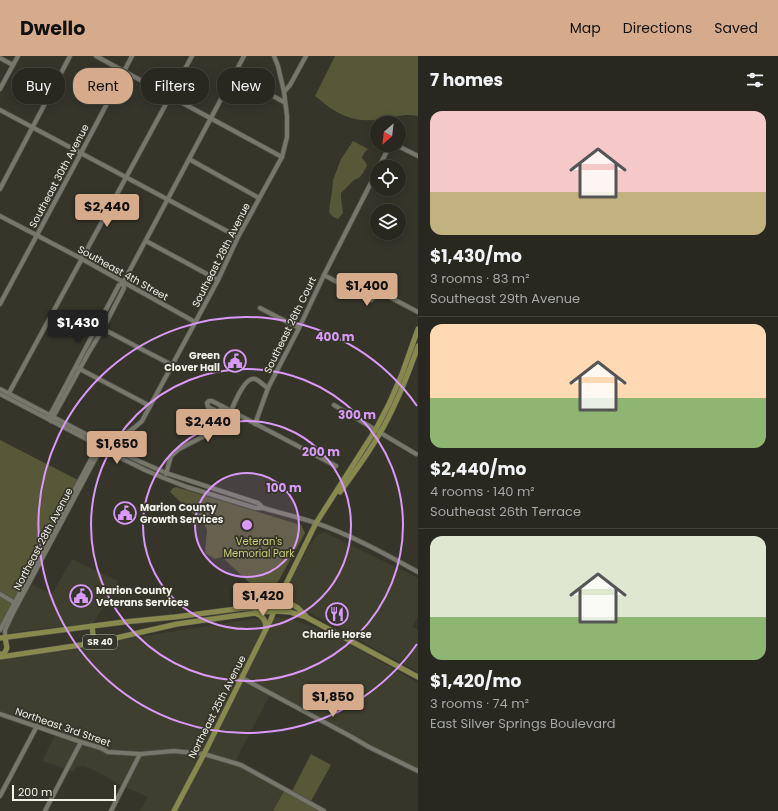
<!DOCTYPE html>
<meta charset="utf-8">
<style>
body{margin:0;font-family:Poppins,sans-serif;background:#303029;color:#f1f3f6;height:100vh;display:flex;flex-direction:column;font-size:15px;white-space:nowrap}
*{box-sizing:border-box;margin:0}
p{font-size:13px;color:#a5a6a5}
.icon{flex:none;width:22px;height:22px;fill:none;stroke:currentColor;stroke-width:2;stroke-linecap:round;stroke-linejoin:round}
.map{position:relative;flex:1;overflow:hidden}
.sheet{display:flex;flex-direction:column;background:#282820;width:360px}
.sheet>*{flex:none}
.top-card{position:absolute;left:12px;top:12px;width:346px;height:36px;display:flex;gap:8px}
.needle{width:26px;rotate:208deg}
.tools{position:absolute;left:370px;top:60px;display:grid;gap:8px}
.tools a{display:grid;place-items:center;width:36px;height:36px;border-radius:50%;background:#282820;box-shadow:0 2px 10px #0003,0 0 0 1px #44443e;font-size:20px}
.scale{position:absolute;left:12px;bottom:10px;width:104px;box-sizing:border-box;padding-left:4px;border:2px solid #f1f1ea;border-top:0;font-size:11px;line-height:14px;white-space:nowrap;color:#f1f1ea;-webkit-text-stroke:3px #35352a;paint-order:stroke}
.price{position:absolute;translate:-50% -34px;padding:0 9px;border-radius:4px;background:#d6ab8b;color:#111;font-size:13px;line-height:26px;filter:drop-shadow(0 1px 2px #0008)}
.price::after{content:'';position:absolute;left:50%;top:24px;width:12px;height:9px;margin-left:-6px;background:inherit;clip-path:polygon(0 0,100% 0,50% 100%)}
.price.selected{background:#222;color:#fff}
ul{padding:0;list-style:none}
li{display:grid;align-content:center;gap:8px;height:212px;padding:0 12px}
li+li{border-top:1px solid #44443e}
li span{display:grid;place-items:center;height:124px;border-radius:12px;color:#555}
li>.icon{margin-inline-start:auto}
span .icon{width:72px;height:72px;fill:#fffc;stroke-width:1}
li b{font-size:17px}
h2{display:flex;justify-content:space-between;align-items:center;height:48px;padding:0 12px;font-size:17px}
.pill{padding:0 14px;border-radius:16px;background:#282820;box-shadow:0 2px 10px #0003,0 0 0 1px #44443e;font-size:14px;line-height:36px}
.pill.selected{background:#d6ab8b;color:#111}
header{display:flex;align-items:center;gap:24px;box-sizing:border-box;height:56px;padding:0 20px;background:#d6ab8b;color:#111}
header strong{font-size:19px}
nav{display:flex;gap:22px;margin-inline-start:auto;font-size:14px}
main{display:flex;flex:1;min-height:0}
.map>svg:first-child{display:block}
</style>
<header>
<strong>Dwello</strong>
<nav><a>Map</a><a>Directions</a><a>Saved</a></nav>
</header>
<main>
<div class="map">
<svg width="418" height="755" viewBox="0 0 418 755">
<rect width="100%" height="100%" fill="#35352a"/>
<g fill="#3e3f2e">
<polygon points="324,476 418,522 418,560 412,571 418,574 418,616 366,588 349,577 332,567 315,560 291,545 286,537 291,524 310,489 317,479"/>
<polygon points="72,503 118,525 103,552 93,567 7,577 15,558 31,528 52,538"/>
<polygon points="274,561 287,562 311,570 332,579 380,605 418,627 418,713 370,689 351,678 244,621 268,576"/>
<polygon points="260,562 263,566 264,574 203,696 174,694 139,696 109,694 102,690 82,685 36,668 0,656 0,603 71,593 118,584"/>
<polygon points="243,625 270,639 235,706 207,696"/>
<polygon points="55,679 78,688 65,713 42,705"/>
<polygon points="82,689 100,694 108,698 137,700 122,730 113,725 102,718 84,710 76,711 74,716 68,714"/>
<polygon points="174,697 201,699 172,755 140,755 148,741 125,731 141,700"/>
<polygon points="205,700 240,711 284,735 273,755 176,755"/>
</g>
<g fill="#575837">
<path d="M335 0H418V60C405 57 395 61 382 63 366 66 351 64 337 56 329 52 322 45 315 40Z"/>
<polygon points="353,85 368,93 364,97 362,102 366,107 367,110 363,117 359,122 354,124 341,137 341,142 343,157 338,163 333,161 329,156 330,147 332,136 333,124 341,103"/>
<polygon points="0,384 78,424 0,570"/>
<polygon points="176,431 301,469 305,477 268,544 222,501 215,503 205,497 207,474 204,468 170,436 173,432"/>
<polygon points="311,698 331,709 311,745 292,735"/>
<polygon points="284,735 320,755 273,755"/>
</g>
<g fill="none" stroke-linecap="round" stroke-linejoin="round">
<g stroke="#53544b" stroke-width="5.5">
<g id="minor">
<polyline points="96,0 282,101"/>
<polyline points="274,0 278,10 284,36"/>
<polyline points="0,2 13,9"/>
<polyline points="234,19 284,46"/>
<polyline points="0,33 18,0"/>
<polyline points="0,54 238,181"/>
<polyline points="396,89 418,100"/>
<polyline points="189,103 259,142"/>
<polyline points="379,111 390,89"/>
<polyline points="0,133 70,0"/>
<polyline points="0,160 82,203 195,266"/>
<polyline points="146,185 218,224"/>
<polyline points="324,219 371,244 380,236 418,256"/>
<polyline points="0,248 81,97 132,0"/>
<polyline points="260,252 299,272"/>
<polyline points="103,273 172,309"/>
<polyline points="78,312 150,350"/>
<polyline points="0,333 97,384"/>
<polyline points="9,337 192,0"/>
<polyline points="0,338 96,388"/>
<polyline points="334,349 416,398"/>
<path d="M231 355C234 348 245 320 255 323 259 324 264 330 268 332"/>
<polyline points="219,356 208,351 207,347 209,345 212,345 336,410"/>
<polyline points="48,363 119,229 123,227 244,0"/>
<polyline points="51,365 89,296 103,273 124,232 123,227"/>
<polyline points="255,368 268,332 299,272 324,219 377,115"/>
<path d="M101 383H105L111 388C113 400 101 398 96 391V388L97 384Z"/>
<polyline points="111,388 134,372 142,365 218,224 238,181 282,101 287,81 287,60 284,36 290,29 306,0"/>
<polyline points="112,391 130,401 166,417 258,447 263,452"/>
<path d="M109 396 145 414 164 422 187 431 256 452H263C280 457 298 461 316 467 351 479 385 498 418 516"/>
<polyline points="166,418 171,400 179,393 208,378 222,350"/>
<polyline points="0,538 15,547"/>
<polyline points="0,574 97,392"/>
<polyline points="5,581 5,574 13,557 93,407 100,395"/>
<polyline points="242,622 350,680 369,691 418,715"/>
<polyline points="0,658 81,686 101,692 108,696 140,698 174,695 204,698 241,709 324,755"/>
<polyline points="0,740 37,670"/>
<polyline points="45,755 81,686"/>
<polyline points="111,755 140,698"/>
</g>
</g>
<g stroke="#53544b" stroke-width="6">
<g id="major">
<path d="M340 436C360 409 380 381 394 350 403 331 411 310 418 290"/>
<polyline points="279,541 298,552 306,560"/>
<path d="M255 557C263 559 266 565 266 573"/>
<polyline points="92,570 94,587"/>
<polyline points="0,582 124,566 175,561 244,552 261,551 272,554"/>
<polyline points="0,598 4,598 7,592 5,581"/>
<polyline points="0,601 94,587 177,568 255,557 274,555 290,556 306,561 418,621"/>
<polyline points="174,755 204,698 271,563 277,546 316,467 376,373 389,348 402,318 418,273"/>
</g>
</g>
<use href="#minor" stroke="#77786b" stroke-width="4"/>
<use href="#major" stroke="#88894c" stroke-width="5"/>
</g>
<circle cx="247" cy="469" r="52" fill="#d99af7" fill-opacity=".12"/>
<g fill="none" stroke="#d99af7" stroke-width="2">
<circle cx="247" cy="469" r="52"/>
<circle cx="247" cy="469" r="104"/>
<circle cx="247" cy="469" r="156"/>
<path d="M417 588A208 208 0 1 1 417 350"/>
</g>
<defs>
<g id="civic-ring" transform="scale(1.15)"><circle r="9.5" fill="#35352a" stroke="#d99af7" stroke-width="1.5"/><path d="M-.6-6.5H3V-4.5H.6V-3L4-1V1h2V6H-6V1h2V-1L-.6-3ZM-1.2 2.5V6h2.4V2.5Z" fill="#d99af7"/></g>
<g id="restaurant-ring" transform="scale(1.15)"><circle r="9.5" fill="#35352a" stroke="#d99af7" stroke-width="1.5"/><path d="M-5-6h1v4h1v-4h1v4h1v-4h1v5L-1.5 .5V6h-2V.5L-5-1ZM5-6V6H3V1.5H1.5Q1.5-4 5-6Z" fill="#d99af7"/></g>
</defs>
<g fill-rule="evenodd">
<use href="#civic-ring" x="235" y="305"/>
<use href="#civic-ring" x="125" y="457"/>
<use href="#civic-ring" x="81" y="540"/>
<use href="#restaurant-ring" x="337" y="558"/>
</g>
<g text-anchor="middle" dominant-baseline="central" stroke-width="3.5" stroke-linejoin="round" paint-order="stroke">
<rect fill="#35352a" stroke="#b9b9b0" stroke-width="1" x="83" y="579" width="34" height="14" rx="3"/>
<g font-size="9" font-weight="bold" fill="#f1f1ea">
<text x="100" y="586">SR 40</text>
</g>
<g font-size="10" fill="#f1f1ea" stroke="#35352a">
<text transform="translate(59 120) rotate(-62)">Southeast 30th Avenue</text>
<text transform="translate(221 199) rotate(-63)">Southeast 28th Avenue</text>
<text transform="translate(123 217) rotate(29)">Southeast 4th Street</text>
<text transform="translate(290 269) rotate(-64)">Southeast 26th Court</text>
<text transform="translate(43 483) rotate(-62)">Northeast 28th Avenue</text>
<text transform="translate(217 651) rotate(-63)">Northeast 25th Avenue</text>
<text transform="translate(63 671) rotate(19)">Northeast 3rd Street</text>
</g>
<g font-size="10" font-weight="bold" fill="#f1f1ea" stroke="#35352a" text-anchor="start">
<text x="220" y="299" text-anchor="end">Green<tspan x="220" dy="12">Clover Hall</tspan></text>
<text x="140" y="451">Marion County<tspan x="140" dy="12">Growth Services</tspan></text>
<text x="96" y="534">Marion County<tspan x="96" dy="12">Veterans Services</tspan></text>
<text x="337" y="578" text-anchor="middle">Charlie Horse</text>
</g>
<g font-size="10" fill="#c9cb75" stroke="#35352a">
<text x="259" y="485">Veteran's<tspan x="259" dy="12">Memorial Park</tspan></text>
</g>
</g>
<circle cx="247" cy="469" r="6" fill="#d99af7" stroke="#35352a" stroke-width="2"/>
<g font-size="12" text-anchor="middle" font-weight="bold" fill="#d99af7" stroke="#35352a" stroke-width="3.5" stroke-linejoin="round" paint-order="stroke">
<text x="335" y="285">400 m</text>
<text x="357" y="363">300 m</text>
<text x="321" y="400">200 m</text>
<text x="284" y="436">100 m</text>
</g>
</svg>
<div class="tools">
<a><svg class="needle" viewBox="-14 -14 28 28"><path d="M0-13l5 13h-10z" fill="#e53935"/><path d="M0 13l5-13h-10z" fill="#a5a6a5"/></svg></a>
<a><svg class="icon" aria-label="locate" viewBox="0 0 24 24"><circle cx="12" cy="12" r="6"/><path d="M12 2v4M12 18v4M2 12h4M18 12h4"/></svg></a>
<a><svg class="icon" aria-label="layers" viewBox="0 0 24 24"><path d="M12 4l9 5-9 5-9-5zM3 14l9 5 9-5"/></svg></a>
</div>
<div class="scale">200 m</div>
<b class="price" style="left:107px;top:172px">$2,440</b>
<b class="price" style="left:367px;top:251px">$1,400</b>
<b class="price selected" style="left:78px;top:288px">$1,430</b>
<b class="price" style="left:208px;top:387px">$2,440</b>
<b class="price" style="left:117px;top:409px">$1,650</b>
<b class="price" style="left:263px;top:561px">$1,420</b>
<b class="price" style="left:333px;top:662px">$1,850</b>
<div class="top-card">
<a class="pill">Buy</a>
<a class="pill selected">Rent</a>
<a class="pill">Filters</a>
<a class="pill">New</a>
</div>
</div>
<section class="sheet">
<h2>7 homes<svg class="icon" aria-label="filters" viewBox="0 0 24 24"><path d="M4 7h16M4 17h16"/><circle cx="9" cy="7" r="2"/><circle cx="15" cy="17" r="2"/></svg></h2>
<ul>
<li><span style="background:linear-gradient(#f6c9c9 65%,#c2b280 0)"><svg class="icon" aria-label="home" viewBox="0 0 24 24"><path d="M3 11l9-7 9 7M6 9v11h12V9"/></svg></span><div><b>$1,430/mo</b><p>3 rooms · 83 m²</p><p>Southeast 29th Avenue</p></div></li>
<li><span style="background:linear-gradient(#ffd9b3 60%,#8fb573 0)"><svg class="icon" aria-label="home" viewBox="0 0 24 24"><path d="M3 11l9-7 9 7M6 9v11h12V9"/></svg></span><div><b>$2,440/mo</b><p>4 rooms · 140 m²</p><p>Southeast 26th Terrace</p></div></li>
<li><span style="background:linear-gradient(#dfe7d0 65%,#8fb573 0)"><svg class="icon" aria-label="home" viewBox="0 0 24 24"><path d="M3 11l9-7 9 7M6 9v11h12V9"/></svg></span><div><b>$1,420/mo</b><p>3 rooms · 74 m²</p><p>East Silver Springs Boulevard</p></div></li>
</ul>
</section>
</main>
